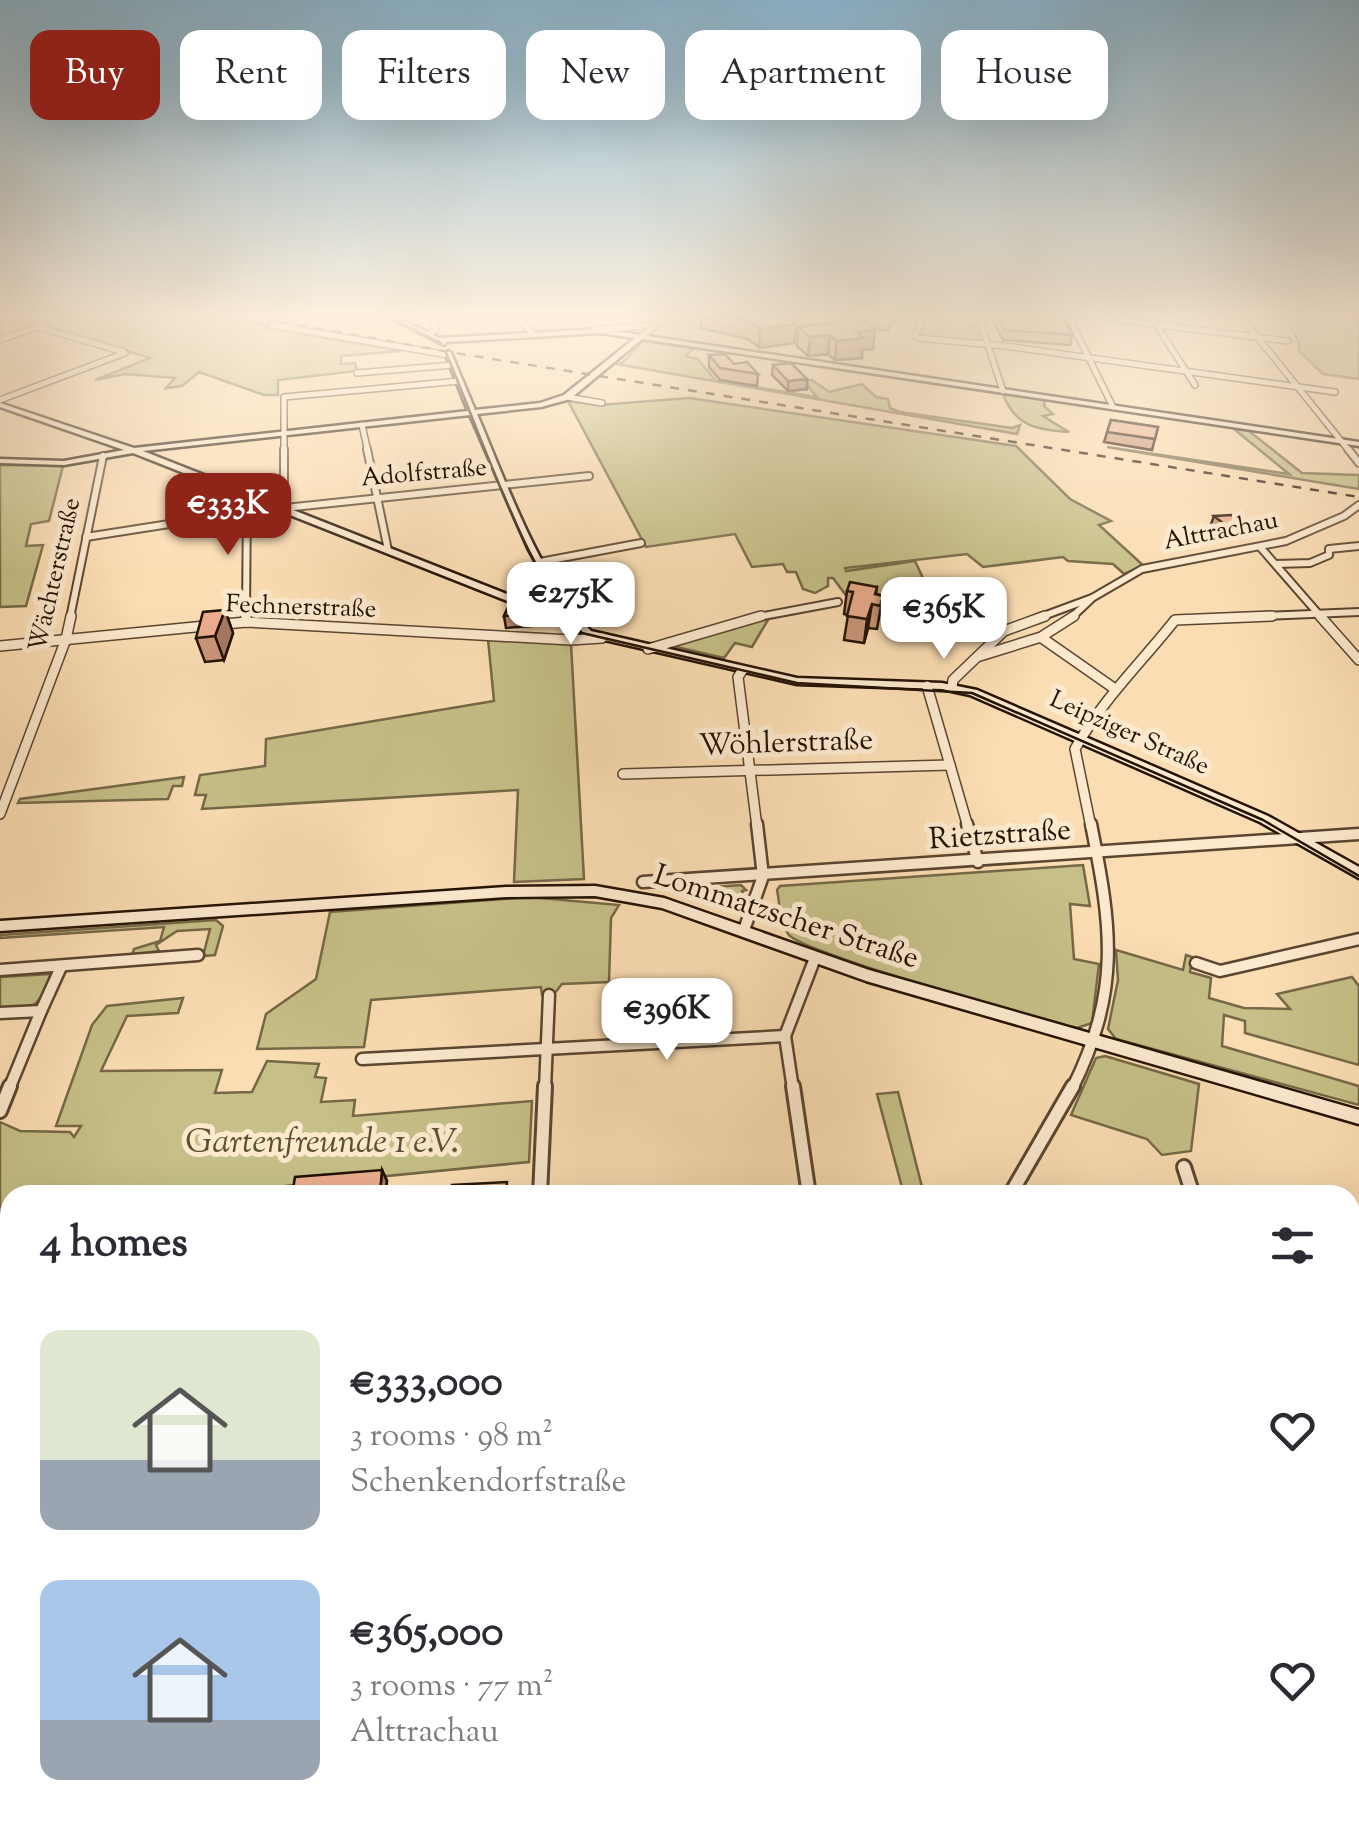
<!DOCTYPE html>
<meta charset="utf-8">
<style>
body{margin:0;font-family:"Sorts Mill Goudy",serif;background:#f7f7f7;color:#2b2b33;height:100vh;display:flex;flex-direction:column;font-size:38px;white-space:nowrap}
*{box-sizing:border-box;margin:0}
p{font-size:32px;color:#7c7c81}
.icon{flex:none;width:55px;height:55px;fill:none;stroke:currentColor;stroke-width:2;stroke-linecap:round;stroke-linejoin:round}
.map{position:relative;flex:1;overflow:hidden}
.side{position:absolute;left:0px;top:1185px;width:1360px;height:642px;display:flex;flex-direction:column;background:#fff;border-radius:30px 30px 0 0;box-shadow:0 10px 40px #0002}
.side>*{flex:none}
.banner{position:absolute;left:30px;top:30px;width:1300px;height:90px;display:flex;gap:20px}
.price{position:absolute;translate:-50% -85px;padding:0 22px;border-radius:20px;background:#fff;color:#222;font-size:32px;line-height:65px;filter:drop-shadow(0 2px 5px #0008)}
.price::after{content:'';position:absolute;left:50%;top:60px;width:30px;height:22px;margin-left:-15px;background:inherit;clip-path:polygon(0 0,100% 0,50% 100%)}
.price.active{background:#8f2418;color:#fff}
ul{padding:0;list-style:none}
li{display:flex;align-items:center;gap:30px;height:250px;padding:0 40px}
li span{display:grid;place-items:center;flex:none;width:280px;height:200px;border-radius:20px;color:#555}
li>.icon{margin-inline-start:auto}
span .icon{width:120px;height:120px;fill:#fffc;stroke-width:1}
li b{font-size:42px}
h2{display:flex;justify-content:space-between;align-items:center;height:120px;padding:0 40px;font-size:42px}
.chip{padding:0 35px;border-radius:20px;background:#fff;box-shadow:0 10px 40px #0002;font-size:35px;line-height:90px}
.chip.active{background:#8f2418;color:#fff}
.map>svg:first-child{display:block}
</style>
<div class="map">
<svg width="1359" height="1827" viewBox="0 0 1359 1827">
<rect width="100%" height="100%" fill="#fbddb3"/>
<filter id="stains"><feTurbulence type="fractalNoise" baseFrequency=".002" numOctaves="4"/><feColorMatrix values="0 0 0 0 .2 0 0 0 0 .09 0 0 0 0 .02 0 0 0 .5 -.17"/></filter>
<radialGradient id="worn" r=".72"><stop offset=".6" stop-color="#630" stop-opacity="0"/><stop offset="1" stop-color="#630" stop-opacity=".3"/></radialGradient>
<g fill="#c6bf87" stroke="#756846" stroke-width="2.5">
<polygon points="0,318 237,318 269,326 266,328 401,351 341,356 341,364 355,363 357,371 278,380 278,395 264,395 199,372 182,386 166,388 175,378 125,374 95,380 150,358 40,325 0,338"/>
<polygon points="924,318 967,318 972,330 972,318 981,344 922,338 917,335"/>
<polygon points="1286,318 1359,318 1359,379 1323,374 1299,351 1299,342"/>
<polygon points="643,341 694,348 685,356 698,359 716,381 817,397 804,381 812,380 829,392 862,384 876,397 888,399 890,408 900,412 1012,428 1020,425 1017,434 616,364 622,363"/>
<path d="M1003 394 1045 400 1044 406 1053 414 1043 416 1069 432C1038 430 1015 427 1003 394Z"/>
<path d="M689 398 1016 446 1070 499 1111 521 1099 525 1144 566 1124 574 1113 564 1068 561 1063 557 983 567 967 554 845 568 846 571 915 561 923 578 937 584 927 589 931 597 916 604C891 596 877 607 851 602L833 578H828V586L815 593 803 589 796 572H787L783 564 752 567 735 534 646 547 568 401 599 405Z"/>
<polygon points="1234,429 1249,431 1302,473 1359,475 1359,489 1107,447 1289,474"/>
<polygon points="0,465 63,466 49,521 31,524 26,546 43,545 26,606 0,607"/>
<polygon points="769,618 752,647 735,643 724,658 668,645"/>
<polygon points="488,639 571,644 584,879 514,882 518,790 202,809 206,795 195,795 200,775 265,766 266,739 494,701"/>
<polygon points="184,777 182,786 173,786 168,799 18,803 20,799"/>
<path d="M1083 865 1090 906 1070 904 1074 959 1099 964 1092 1023 1077 1028C1043 1023 802 951 789 935 779 922 780 904 777 890L780 886Z"/>
<polygon points="741,885 746,890 742,891 744,898 733,907 672,890"/>
<polygon points="529,897 619,905 611,918 609,982 562,984 554,994 542,995 541,987 371,1000 364,1047 257,1049 266,1014 316,979 330,912"/>
<polygon points="216,920 223,926 215,955 203,956 210,929 177,931 156,945 159,951 132,955 134,949 160,941 164,927 0,938 0,935"/>
<polygon points="1116,950 1183,970 1186,955 1192,957 1190,972 1211,978 1209,998 1244,1008 1290,1009 1277,994 1352,977 1359,986 1359,1065 1245,1033 1245,1021 1224,1015 1222,1046 1359,1086 1359,1105 1116,1039 1108,1029 1118,980"/>
<path d="M51 974C37 1009 37 1008 0 1011V977Z"/>
<polygon points="183,998 178,1013 127,1016 101,1071 222,1070 215,1093 252,1092 267,1061 319,1064 315,1077 326,1078 321,1102 355,1100 353,1116 532,1101 529,1162 286,1186 284,1195 10,1195 10,1637 0,1630 0,1122 20,1131 70,1132 74,1137 81,1126 56,1126 92,1025 107,1006"/>
<polygon points="1105,1056 1199,1084 1191,1151 1162,1155 1147,1139 1071,1115 1096,1058"/>
<polygon points="898,1092 924,1195 904,1195 877,1094"/>
<polygon points="0,1667 10,1673 10,1818 121,1818 120,1827 0,1827"/>
</g>
<g fill="none" stroke-linecap="round" stroke-linejoin="round">
<g stroke="#5a4530" stroke-width="8">
<g id="street-far5">
<polyline points="518,318 532,333"/>
<polyline points="922,318 915,336 918,338 1005,346 1335,392"/>
<polyline points="979,318 1003,391"/>
<polyline points="1069,318 1113,407"/>
<polyline points="1105,318 1288,341"/>
<polyline points="1242,318 1350,452"/>
<polyline points="1155,323 1195,385"/>
<polyline points="271,325 449,355"/>
<polyline points="594,330 656,325"/>
<polyline points="428,334 436,330 432,318"/>
<polyline points="641,337 666,318"/>
<polyline points="0,340 38,327 124,352"/>
<polyline points="357,373 453,365"/>
<polyline points="567,397 602,403"/>
<polyline points="0,400 125,353"/>
<polyline points="362,425 368,452"/>
<polyline points="284,452 284,397 460,381"/>
</g>
</g>
<g stroke="#5a4530" stroke-width="10">
<g id="street-far4">
<polyline points="284,449 284,508"/>
<polyline points="367,449 388,550"/>
<polyline points="1348,449 1359,463"/>
<polyline points="86,537 246,512 589,476"/>
<polyline points="1261,548 1322,618"/>
<polyline points="540,562 641,543"/>
<polyline points="1276,564 1310,563 1329,555 1329,549 1359,546"/>
<polyline points="70,618 103,456"/>
<polyline points="246,618 247,495"/>
<polyline points="753,618 838,602"/>
<polyline points="1038,618 1092,598 1142,569 1286,541 1344,516 1359,505"/>
<polyline points="1071,618 1091,599"/>
<polyline points="1215,618 1359,612"/>
</g>
</g>
<g stroke="#5a4530" stroke-width="12">
<g id="street-far3">
<polyline points="1320,616 1359,660"/>
<polyline points="246,622 246,616"/>
<polyline points="1042,638 1115,689"/>
<polyline points="0,646 246,622 571,640 602,638"/>
<polyline points="648,649 761,616"/>
<polyline points="980,656 1041,637 1074,616"/>
<polyline points="742,671 738,677 757,827"/>
<polyline points="927,686 968,827"/>
<polyline points="952,687 953,680 1004,631 1045,616"/>
<polyline points="623,774 950,765"/>
<polyline points="0,814 66,639 71,616"/>
<path d="M1091 827 1075 749C1102 700 1141 663 1175 620L1272 616"/>
</g>
</g>
<g stroke="#5a4530" stroke-width="15">
<g id="street-far2">
<polyline points="967,824 978,862"/>
<polyline points="643,882 1359,834"/>
<polyline points="744,930 763,876 757,824"/>
<polyline points="1196,963 1220,971 1359,939"/>
<polyline points="0,970 198,955"/>
<polyline points="0,1013 41,1011 61,967"/>
<polyline points="362,1059 785,1036"/>
<polyline points="9,1089 41,1011"/>
<polyline points="545,1089 549,995"/>
<polyline points="793,1089 785,1036 815,958"/>
<path d="M1072 1089C1121 990 1112 929 1091 824"/>
</g>
</g>
<g stroke="#5a4530" stroke-width="18">
<g id="street-far1">
<polyline points="793,1086 809,1195"/>
<polyline points="0,1111 10,1086"/>
<polyline points="1184,1167 1193,1195"/>
<polyline points="540,1195 545,1086"/>
<polyline points="1010,1195 1073,1086"/>
</g>
</g>
<g stroke="#5a4530" stroke-width="21">
<g id="street">
<polyline points="1350,1419 1359,1418"/>
<polyline points="1350,1491 1359,1508"/>
<polyline points="927,1818 929,1827"/>
<polyline points="153,1827 154,1818"/>
</g>
</g>
<g stroke="#241205" stroke-width="5">
<g id="secondary">
<path d="M391 318H399L439 338 600 329 1359 442V446L642 339 570 399 541 407 477 414C505 480 541 581 591 631L797 678 942 683 977 690 1268 816 1359 867V878L1260 822 970 695 942 689 797 684 583 635 569 620 553 619 133 453 64 465 0 463V459L64 461 124 450 0 407V403L134 448 468 411 445 353 448 351 451 353 475 410 540 403 564 395 635 338 600 333 446 342 444 345ZM470 415 528 548 564 614H558L143 451Z"/>
<polygon points="595,886 664,898 869,970 1359,1110 1359,1124 866,981 662,908 595,896 506,897 0,931 0,921 506,887"/>
<polygon points="1359,1779 1359,1803 1350,1805 1350,1781"/>
<polygon points="1181,1818 1246,1818 1242,1827 1178,1827"/>
</g>
</g>
<use href="#street-far5" stroke="#fce9ce" stroke-width="5"/>
<use href="#street-far4" stroke="#fce9ce" stroke-width="6"/>
<use href="#street-far3" stroke="#fce9ce" stroke-width="9"/>
<use href="#street-far2" stroke="#fce9ce" stroke-width="10"/>
<use href="#street-far1" stroke="#fce9ce" stroke-width="12"/>
<use href="#street" stroke="#fce9ce" stroke-width="16"/>
<use href="#secondary" fill="#fce9ce" fill-rule="evenodd"/>
<g stroke="#241205" stroke-width="2.5">
<polyline points="391,318 441,343"/>
<path d="M446 353C481 434 524 570 582 633L797 683 972 693 1263 820 1359 876"/>
</g>
<g stroke="#241205" stroke-width="4">
<polyline points="1350,1800 1359,1798"/>
<polyline points="1145,1827 1194,1818"/>
<polyline points="1231,1827 1273,1818"/>
</g>
<polyline stroke="#241205" stroke-width="2.5" stroke-dasharray="9 9" stroke-linecap="butt" points="262,318 455,353 1359,497"/>
</g>
<g fill="#ca9579" stroke="#241205" stroke-width="2.5">
<polygon points="701,318 789,318 796,324 794,343 759,348 748,339 701,328"/>
<polygon points="834,318 893,318 888,330 874,329 873,349 862,350 862,358 835,360 828,354 808,356 797,346 798,327 839,322"/>
<polygon points="992,318 1064,318 1072,335 1070,345 1003,340"/>
<polygon points="709,355 734,364 758,374 757,386 720,380 709,367"/>
<polygon points="773,365 807,379 807,389 788,391 772,375"/>
<polygon points="1111,420 1158,427 1152,450 1104,442"/>
<polygon points="1214,516 1244,526 1240,533 1226,536 1211,524"/>
<polygon points="877,587 876,594 883,596 877,629 868,628 864,643 844,640 848,615 844,614 847,591"/>
<polygon points="510,603 536,616 532,626 506,628 504,616"/>
<polygon points="225,610 233,633 224,660 205,662 196,638"/>
<polygon points="382,1170 387,1181 385,1195 292,1195"/>
</g>
<g fill="#a47963" stroke="#241205" stroke-width="2.5">
<polygon points="796,324 794,343 759,348 760,329"/>
<polygon points="875,330 873,349 862,350 862,358 835,360 837,341 856,332"/>
<polygon points="830,335 828,354 808,356 810,337"/>
<polygon points="807,379 807,389 788,391 788,381"/>
<polygon points="1244,526 1240,533 1226,536 1229,528"/>
<polygon points="534,604 536,616 532,626 531,614"/>
<polygon points="872,604 868,628 864,643 867,619"/>
<polygon points="225,610 233,633 224,660 215,636"/>
<polygon points="382,1170 387,1181 385,1195 381,1195 380,1192"/>
</g>
<g fill="#ebad8d" stroke="#241205" stroke-width="2.5">
<polygon points="738,318 789,318 796,324 760,329 749,320"/>
<polygon points="999,318 1064,318 1072,335 1005,330"/>
<polygon points="863,319 875,330 856,332 864,338 837,341 830,335 810,337 798,327"/>
<polygon points="725,354 734,364 747,362 758,374 720,368 709,355"/>
<polygon points="791,363 807,379 788,381 773,365"/>
<polygon points="1111,420 1158,427 1155,439 1107,432"/>
<polygon points="1231,515 1244,526 1229,528 1214,516"/>
<polygon points="850,582 877,587 875,594 883,596 880,606 872,604 867,619 847,616 853,592 847,591"/>
<polygon points="510,603 534,604 531,614 504,616"/>
<polygon points="225,610 215,636 196,638 203,612"/>
<polygon points="382,1170 380,1192 352,1195 292,1195 295,1177"/>
<polygon points="507,1182 506,1195 451,1195 452,1185"/>
</g>
<linearGradient id="sky" x2="0" y2="1"><stop stop-color="#8bb7d2"/><stop offset="0.55" stop-color="#fdf0dd"/><stop offset="1" stop-color="#fdf0dd" stop-opacity="0"/></linearGradient>
<rect width="1359" height="574" fill="url(#sky)"/>
<g text-anchor="middle" dominant-baseline="central" stroke-width="10" stroke-linejoin="round" paint-order="stroke">
<g font-size="25" fill="#241205" stroke="#fce9ce">
<text transform="translate(424 474) rotate(-5)">Adolfstraße</text>
<text transform="translate(1221 532) rotate(-11)">Alttrachau</text>
<text transform="translate(56 575) rotate(-77)">Wächterstraße</text>
<text transform="translate(301 608) rotate(2)">Fechnerstraße</text>
<text transform="translate(1129 734) rotate(24)">Leipziger Straße</text>
</g>
<g font-size="30" fill="#241205" stroke="#fce9ce">
<text transform="translate(786 744) rotate(-2)">Wöhlerstraße</text>
<text transform="translate(1000 836) rotate(-4)">Rietzstraße</text>
<text transform="translate(786 918) rotate(18)">Lommatzscher Straße</text>
</g>
<g font-size="35" font-style="italic" fill="#5d4f32" stroke="#fce9ce">
<text x="322" y="1143">Gartenfreunde 1 e.V.</text>
</g>
</g>
<rect width="100%" height="100%" filter="url(#stains)"/>
<rect width="100%" height="100%" fill="url(#worn)"/>
</svg>
<b class="price active" style="left:228px;top:558px">€333K</b>
<b class="price" style="left:571px;top:647px">€275K</b>
<b class="price" style="left:944px;top:662px">€365K</b>
<b class="price" style="left:667px;top:1063px">€396K</b>
<div class="banner">
<a class="chip active">Buy</a>
<a class="chip">Rent</a>
<a class="chip">Filters</a>
<a class="chip">New</a>
<a class="chip">Apartment</a>
<a class="chip">House</a>
</div>
<section class="side">
<h2>4 homes<svg class="icon" aria-label="filters" viewBox="0 0 24 24"><path d="M4 7h16M4 17h16"/><circle cx="9" cy="7" r="2"/><circle cx="15" cy="17" r="2"/></svg></h2>
<ul>
<li><span style="background:linear-gradient(#dfe7d0 65%,#9aa5b1 0)"><svg class="icon" aria-label="home" viewBox="0 0 24 24"><path d="M3 11l9-7 9 7M6 9v11h12V9"/></svg></span><div><b>€333,000</b><p>3 rooms · 98 m²</p><p>Schenkendorfstraße</p></div><svg class="icon" aria-label="heart" viewBox="0 0 24 24"><path d="M12 20l-8-8c-3-5 5-10 8-4 3-6 11-1 8 4z"/></svg></li>
<li><span style="background:linear-gradient(#a9c7e8 70%,#9aa5b1 0)"><svg class="icon" aria-label="home" viewBox="0 0 24 24"><path d="M3 11l9-7 9 7M6 9v11h12V9"/></svg></span><div><b>€365,000</b><p>3 rooms · 77 m²</p><p>Alttrachau</p></div><svg class="icon" aria-label="heart" viewBox="0 0 24 24"><path d="M12 20l-8-8c-3-5 5-10 8-4 3-6 11-1 8 4z"/></svg></li>
</ul>
</section>
</div>
